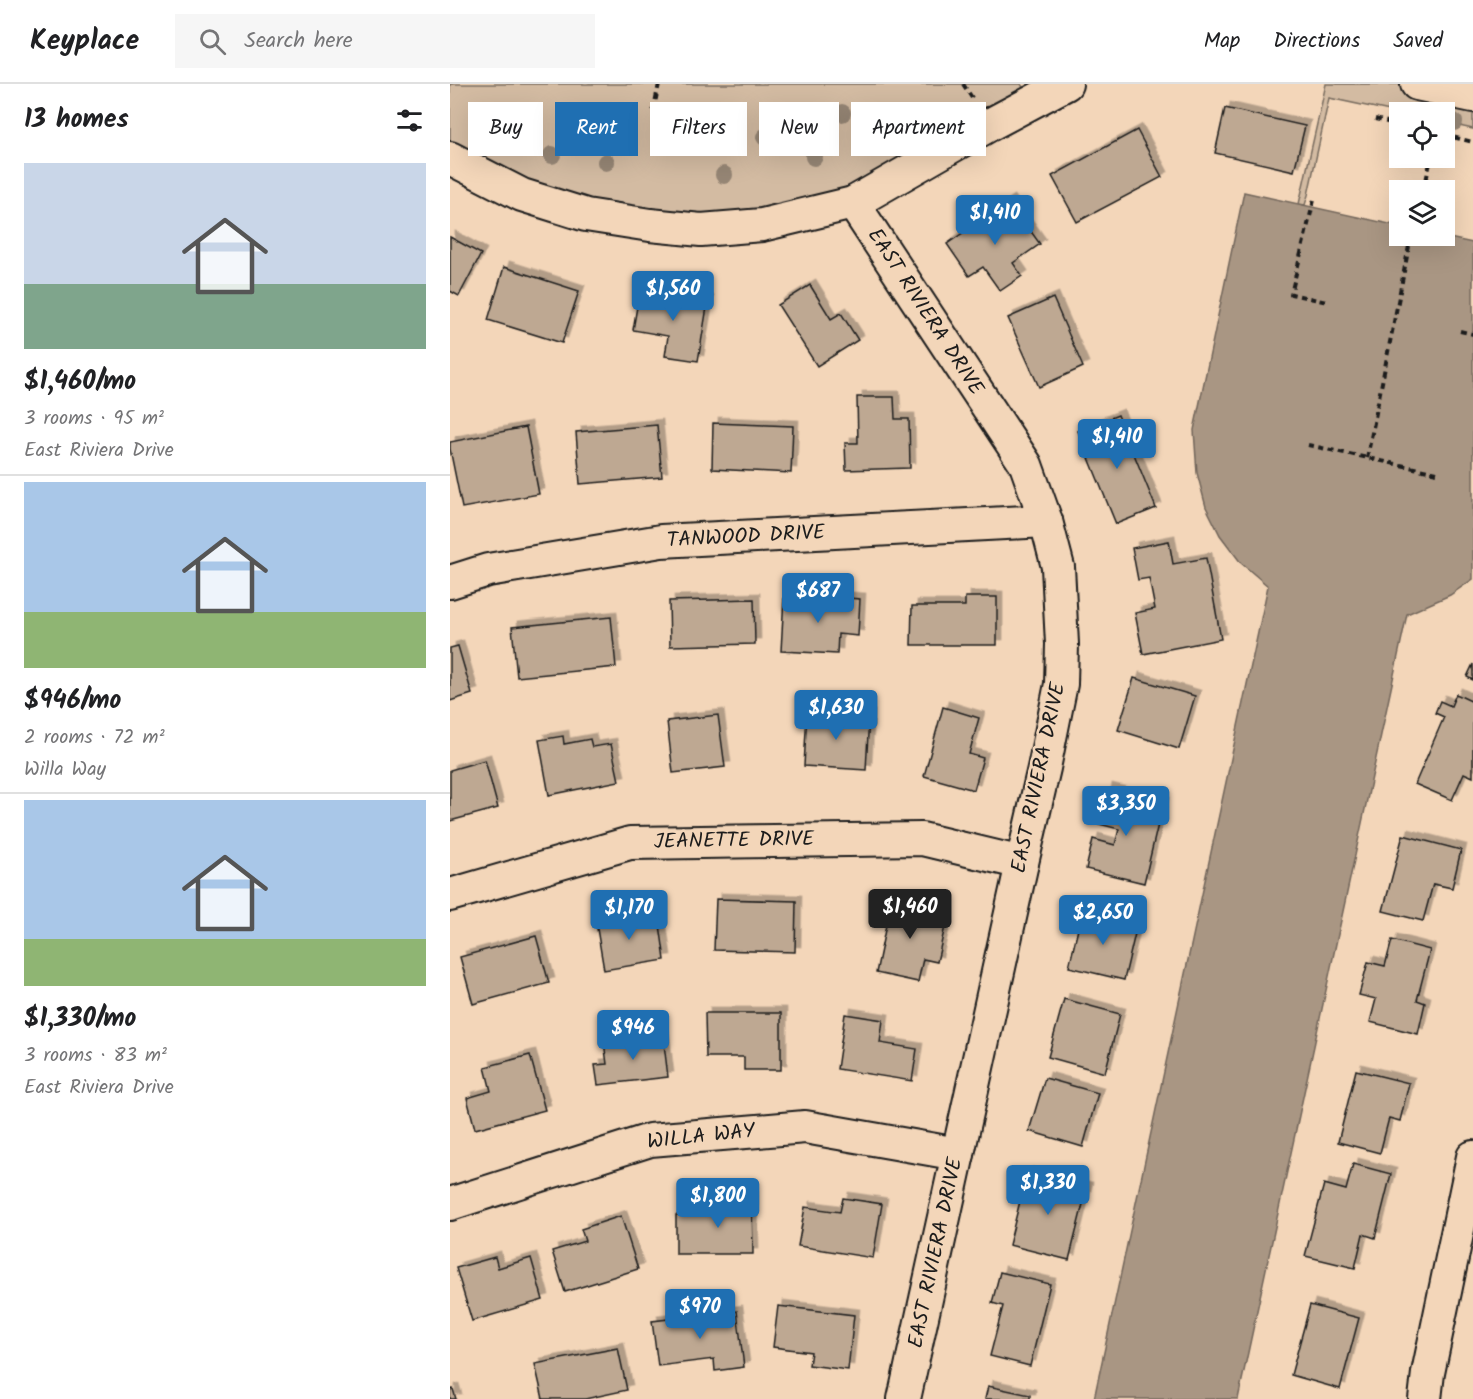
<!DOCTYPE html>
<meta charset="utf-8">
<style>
body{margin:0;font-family:Kalam,sans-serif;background:#f6f6f6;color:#202124;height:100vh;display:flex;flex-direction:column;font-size:22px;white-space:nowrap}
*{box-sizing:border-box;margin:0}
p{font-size:20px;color:#757577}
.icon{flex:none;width:33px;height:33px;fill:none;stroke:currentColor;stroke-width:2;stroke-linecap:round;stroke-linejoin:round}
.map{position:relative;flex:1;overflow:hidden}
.drawer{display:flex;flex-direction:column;background:#fff;width:450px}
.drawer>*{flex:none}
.guide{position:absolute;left:18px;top:18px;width:570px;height:54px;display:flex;gap:12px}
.buttons{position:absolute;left:939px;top:18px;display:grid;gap:12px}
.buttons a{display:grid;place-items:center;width:66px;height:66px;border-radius:0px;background:#fff;box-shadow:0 6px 24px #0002;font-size:30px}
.price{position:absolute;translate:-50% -51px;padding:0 14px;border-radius:6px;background:#1f6fb2;color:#fff;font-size:20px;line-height:39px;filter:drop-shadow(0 2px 3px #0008)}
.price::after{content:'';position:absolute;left:50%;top:36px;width:18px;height:14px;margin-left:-9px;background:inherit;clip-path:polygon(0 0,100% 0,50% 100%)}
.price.on{background:#222;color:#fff}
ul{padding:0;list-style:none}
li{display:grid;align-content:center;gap:12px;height:318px;padding:0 24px}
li+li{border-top:2px solid #e0e0e0}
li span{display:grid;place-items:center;height:186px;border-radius:0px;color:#555}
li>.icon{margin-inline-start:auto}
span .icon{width:108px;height:108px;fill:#fffc;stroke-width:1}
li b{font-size:26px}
h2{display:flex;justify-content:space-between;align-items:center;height:72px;padding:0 24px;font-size:26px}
.chip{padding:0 21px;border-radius:0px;background:#fff;box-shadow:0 6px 24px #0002;font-size:21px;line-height:54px}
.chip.on{background:#1f6fb2;color:#fff}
header{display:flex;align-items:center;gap:36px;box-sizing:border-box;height:84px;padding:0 30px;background:#fff;border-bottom:2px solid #e0e0e0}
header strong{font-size:28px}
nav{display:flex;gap:33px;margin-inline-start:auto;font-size:21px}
.search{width:420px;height:54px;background:#f6f6f6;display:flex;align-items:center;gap:15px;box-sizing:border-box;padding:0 21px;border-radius:0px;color:#757577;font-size:22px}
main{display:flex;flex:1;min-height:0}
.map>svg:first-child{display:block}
</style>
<header>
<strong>Keyplace</strong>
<div class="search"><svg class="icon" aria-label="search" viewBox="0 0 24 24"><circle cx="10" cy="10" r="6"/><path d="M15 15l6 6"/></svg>Search here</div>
<nav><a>Map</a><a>Directions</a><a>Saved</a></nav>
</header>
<main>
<section class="drawer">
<h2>13 homes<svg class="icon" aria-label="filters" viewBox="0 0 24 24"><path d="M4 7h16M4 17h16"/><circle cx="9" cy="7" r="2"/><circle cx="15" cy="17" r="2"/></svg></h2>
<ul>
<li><span style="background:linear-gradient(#c9d6e8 65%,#7fa58c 0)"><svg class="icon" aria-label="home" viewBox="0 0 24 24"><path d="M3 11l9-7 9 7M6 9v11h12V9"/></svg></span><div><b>$1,460/mo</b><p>3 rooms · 95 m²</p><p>East Riviera Drive</p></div></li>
<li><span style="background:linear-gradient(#a9c7e8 70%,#8fb573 0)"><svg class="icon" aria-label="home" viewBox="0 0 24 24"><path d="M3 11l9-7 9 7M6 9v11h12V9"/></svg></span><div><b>$946/mo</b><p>2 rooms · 72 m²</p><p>Willa Way</p></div></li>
<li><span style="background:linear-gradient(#a9c7e8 75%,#8fb573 0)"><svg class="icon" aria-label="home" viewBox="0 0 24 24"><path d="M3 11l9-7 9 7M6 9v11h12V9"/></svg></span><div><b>$1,330/mo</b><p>3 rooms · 83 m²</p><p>East Riviera Drive</p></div></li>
</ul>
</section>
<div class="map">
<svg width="1023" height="1315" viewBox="0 0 1023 1315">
<defs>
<filter id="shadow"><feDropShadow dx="5.5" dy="-5.5" stdDeviation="0" flood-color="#0004"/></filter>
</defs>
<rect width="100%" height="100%" fill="#f3d6b9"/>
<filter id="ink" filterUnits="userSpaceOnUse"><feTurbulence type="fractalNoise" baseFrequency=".0167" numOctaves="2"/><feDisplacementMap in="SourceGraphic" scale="12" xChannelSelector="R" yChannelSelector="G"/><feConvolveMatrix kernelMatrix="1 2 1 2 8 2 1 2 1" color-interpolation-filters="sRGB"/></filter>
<g filter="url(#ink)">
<g fill="#d3bba2" stroke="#786c5f" stroke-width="1.5">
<polygon points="0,0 571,0 576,8 403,107 318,128 249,134 134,117 61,92 0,62"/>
<polygon points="876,0 950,0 1023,15 1023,45 995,39 994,28 949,29 879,14 858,111 855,121 849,120"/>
</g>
<polygon fill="#a99683" stroke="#71655a" stroke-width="1.5" points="794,108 949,142 950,152 990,152 1023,159 1023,495 1000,511 957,530 788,1315 644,1315 818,502 791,479 770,451 756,423 747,389 744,346"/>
<g fill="#bea892" stroke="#1c1c1c" stroke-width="1.5" filter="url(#shadow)">
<polygon points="775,24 855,42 844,87 765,69"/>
<polygon points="687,46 712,93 627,138 602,92"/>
<polygon points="559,117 590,160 563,179 572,192 550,207 533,183 519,192 497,160"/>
<polygon points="0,153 31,170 9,212 0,207"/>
<polygon points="54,183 129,207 112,259 38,236"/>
<polygon points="360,201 381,235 391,229 408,256 367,282 328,221"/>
<polygon points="190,205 258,217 248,277 215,272 218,252 183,246"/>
<polygon points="603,214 633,283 589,303 558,234"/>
<polygon points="407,313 444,313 445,335 459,335 460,384 396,386 395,359 408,359"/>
<polygon points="668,331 706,424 666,440 628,347"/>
<polygon points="263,339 343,342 341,389 262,385"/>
<polygon points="207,341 212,393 130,400 126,348"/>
<polygon points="76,343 89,410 12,424 0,365 0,358"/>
<polygon points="719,457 723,480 756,474 771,555 693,570 685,529 705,525 699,494 688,496 682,464"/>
<polygon points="372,512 410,515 408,552 388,550 387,570 331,567 334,513 372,516"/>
<polygon points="515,513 547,513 547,561 461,561 462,522 515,522"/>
<polygon points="304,515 305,560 220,562 219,517"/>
<polygon points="161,533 166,583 67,593 62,543"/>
<polygon points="8,562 22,610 0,617 0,564"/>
<polygon points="1023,580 1023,596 1017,593"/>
<polygon points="684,594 745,612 729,665 668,646"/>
<polygon points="1006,610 1023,618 1023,693 1014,689 1002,716 965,700 994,633 985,629 990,617 1001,622"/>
<polygon points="493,623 529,634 519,670 533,674 524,706 474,692"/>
<polygon points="357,628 419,632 416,686 354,682"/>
<polygon points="268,631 275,683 223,689 217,637"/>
<polygon points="113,652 114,660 140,655 142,663 161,660 169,697 99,711 89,656"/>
<polygon points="35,676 48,724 0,737 0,686"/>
<polygon points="657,705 713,719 694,799 636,785 643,755 665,761 669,745 649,740"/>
<polygon points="953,751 1011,766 1002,804 983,800 973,837 933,827"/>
<polygon points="266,815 346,817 345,868 264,866"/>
<polygon points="441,817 498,829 487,878 473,875 468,898 426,889"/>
<polygon points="178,828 180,839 209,834 215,876 154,886 145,833"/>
<polygon points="632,828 687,841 674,896 619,883"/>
<polygon points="86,852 99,899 23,920 10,873"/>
<polygon points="942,856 980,866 967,916 975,919 968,950 920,938 926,915 909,911 918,878 935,882"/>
<polygon points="614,915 670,930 655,989 598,973"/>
<polygon points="255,929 331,929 331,986 294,986 294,973 256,973"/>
<polygon points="395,930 433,936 430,959 467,965 462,997 387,985"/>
<polygon points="213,952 218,993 148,1001 145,981 157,980 154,958"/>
<polygon points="80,971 95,1026 25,1045 17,1014 41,1007 35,983"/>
<polygon points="906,986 959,999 950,1037 939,1034 930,1069 888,1058"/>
<polygon points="595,994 648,1009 633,1063 579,1047"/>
<polygon points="903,1080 941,1090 925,1154 913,1150 905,1184 855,1172 874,1100 896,1106"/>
<polygon points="577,1089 637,1104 619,1176 559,1161"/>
<polygon points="262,1114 302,1114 303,1170 226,1170 226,1131 261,1131"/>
<polygon points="393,1114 432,1120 423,1174 348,1162 355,1123 390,1128"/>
<polygon points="171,1132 188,1185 115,1208 102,1167 135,1157 131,1145"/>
<polygon points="45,1173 48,1184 81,1174 93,1216 22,1237 6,1184"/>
<polygon points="550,1188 600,1200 580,1282 540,1272 553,1222 542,1219"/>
<polygon points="860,1221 909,1234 890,1305 841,1291"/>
<polygon points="328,1222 404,1231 398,1286 359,1281 361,1268 323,1263"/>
<polygon points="287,1227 294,1283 265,1287 264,1275 208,1282 202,1237"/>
<polygon points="168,1264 177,1306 135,1315 93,1315 85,1280"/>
<polygon points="538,1302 580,1311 580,1315 535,1315"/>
<polygon points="3,1305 6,1315 0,1315 0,1306"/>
</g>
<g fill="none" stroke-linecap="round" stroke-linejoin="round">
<g stroke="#1c1c1c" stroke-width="36">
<g id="minor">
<polyline points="967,0 1023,12"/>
<polyline points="0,74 72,111 136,131 200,141 251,146 312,141 403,119 539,41 616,0"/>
<polyline points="403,119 576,381 596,437 608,483 612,560 611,600 594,684 572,779 454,1315"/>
<polyline points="0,498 38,486 211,457 596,437"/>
<polyline points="0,811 180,759 472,755 572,779"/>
<polyline points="0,1120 200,1056 355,1043 508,1070"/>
<polyline points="975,1315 978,1289 1023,1073"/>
</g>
</g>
<g stroke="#1c1c1c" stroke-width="4" stroke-dasharray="6 4.5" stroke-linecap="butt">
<polyline points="209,0 203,28 222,64"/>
<polyline points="513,0 524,17"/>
<polyline points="925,35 950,41"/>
<polyline points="994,51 1023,58"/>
<polyline points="974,106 981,74"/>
<polyline points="864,116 841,210 877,218"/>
<polyline points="1010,247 1023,250"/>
<polyline points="858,361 987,389"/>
<polyline points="917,374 961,152"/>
</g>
<use href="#minor" stroke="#f3d6b9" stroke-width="32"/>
</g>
<g fill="#968675">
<circle cx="392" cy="29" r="9"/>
<circle cx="429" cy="32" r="9"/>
<circle cx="471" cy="36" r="9"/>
<circle cx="1004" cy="38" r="9"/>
<circle cx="375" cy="40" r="9"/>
<circle cx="340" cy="45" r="9"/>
<circle cx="315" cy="53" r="9"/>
<circle cx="102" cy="71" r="9"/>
<circle cx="364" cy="73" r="9"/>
<circle cx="156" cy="78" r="9"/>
<circle cx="274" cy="91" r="9"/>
</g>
</g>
<g text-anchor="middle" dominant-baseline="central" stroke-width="5" stroke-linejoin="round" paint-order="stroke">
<g font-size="21" fill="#1c1c1c" stroke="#f3d6b9">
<text transform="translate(475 228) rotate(57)">EAST RIVIERA DRIVE</text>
<text transform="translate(296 453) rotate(-3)">TANWOOD DRIVE</text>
<text transform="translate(589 694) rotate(-78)">EAST RIVIERA DRIVE</text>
<text transform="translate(284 757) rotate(-1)">JEANETTE DRIVE</text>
<text transform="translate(251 1053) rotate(-6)">WILLA WAY</text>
<text transform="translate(486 1169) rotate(-78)">EAST RIVIERA DRIVE</text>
</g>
</g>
</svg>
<div class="buttons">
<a><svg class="icon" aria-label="locate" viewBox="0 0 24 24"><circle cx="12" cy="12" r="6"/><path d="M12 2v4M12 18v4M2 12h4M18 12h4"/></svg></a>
<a><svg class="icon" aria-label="layers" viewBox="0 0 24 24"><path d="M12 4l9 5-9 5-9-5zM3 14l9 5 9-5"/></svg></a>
</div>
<b class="price" style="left:545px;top:162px">$1,410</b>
<b class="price" style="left:223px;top:238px">$1,560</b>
<b class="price" style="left:667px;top:386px">$1,410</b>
<b class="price" style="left:368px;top:540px">$687</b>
<b class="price" style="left:386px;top:657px">$1,630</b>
<b class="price" style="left:676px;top:753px">$3,350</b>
<b class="price on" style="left:460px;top:856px">$1,460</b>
<b class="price" style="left:179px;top:857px">$1,170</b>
<b class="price" style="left:653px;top:862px">$2,650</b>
<b class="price" style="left:183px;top:977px">$946</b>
<b class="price" style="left:598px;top:1132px">$1,330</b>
<b class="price" style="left:268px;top:1145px">$1,800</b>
<b class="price" style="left:250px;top:1256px">$970</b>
<div class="guide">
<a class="chip">Buy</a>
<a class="chip on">Rent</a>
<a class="chip">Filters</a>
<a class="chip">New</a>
<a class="chip">Apartment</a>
</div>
</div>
</main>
